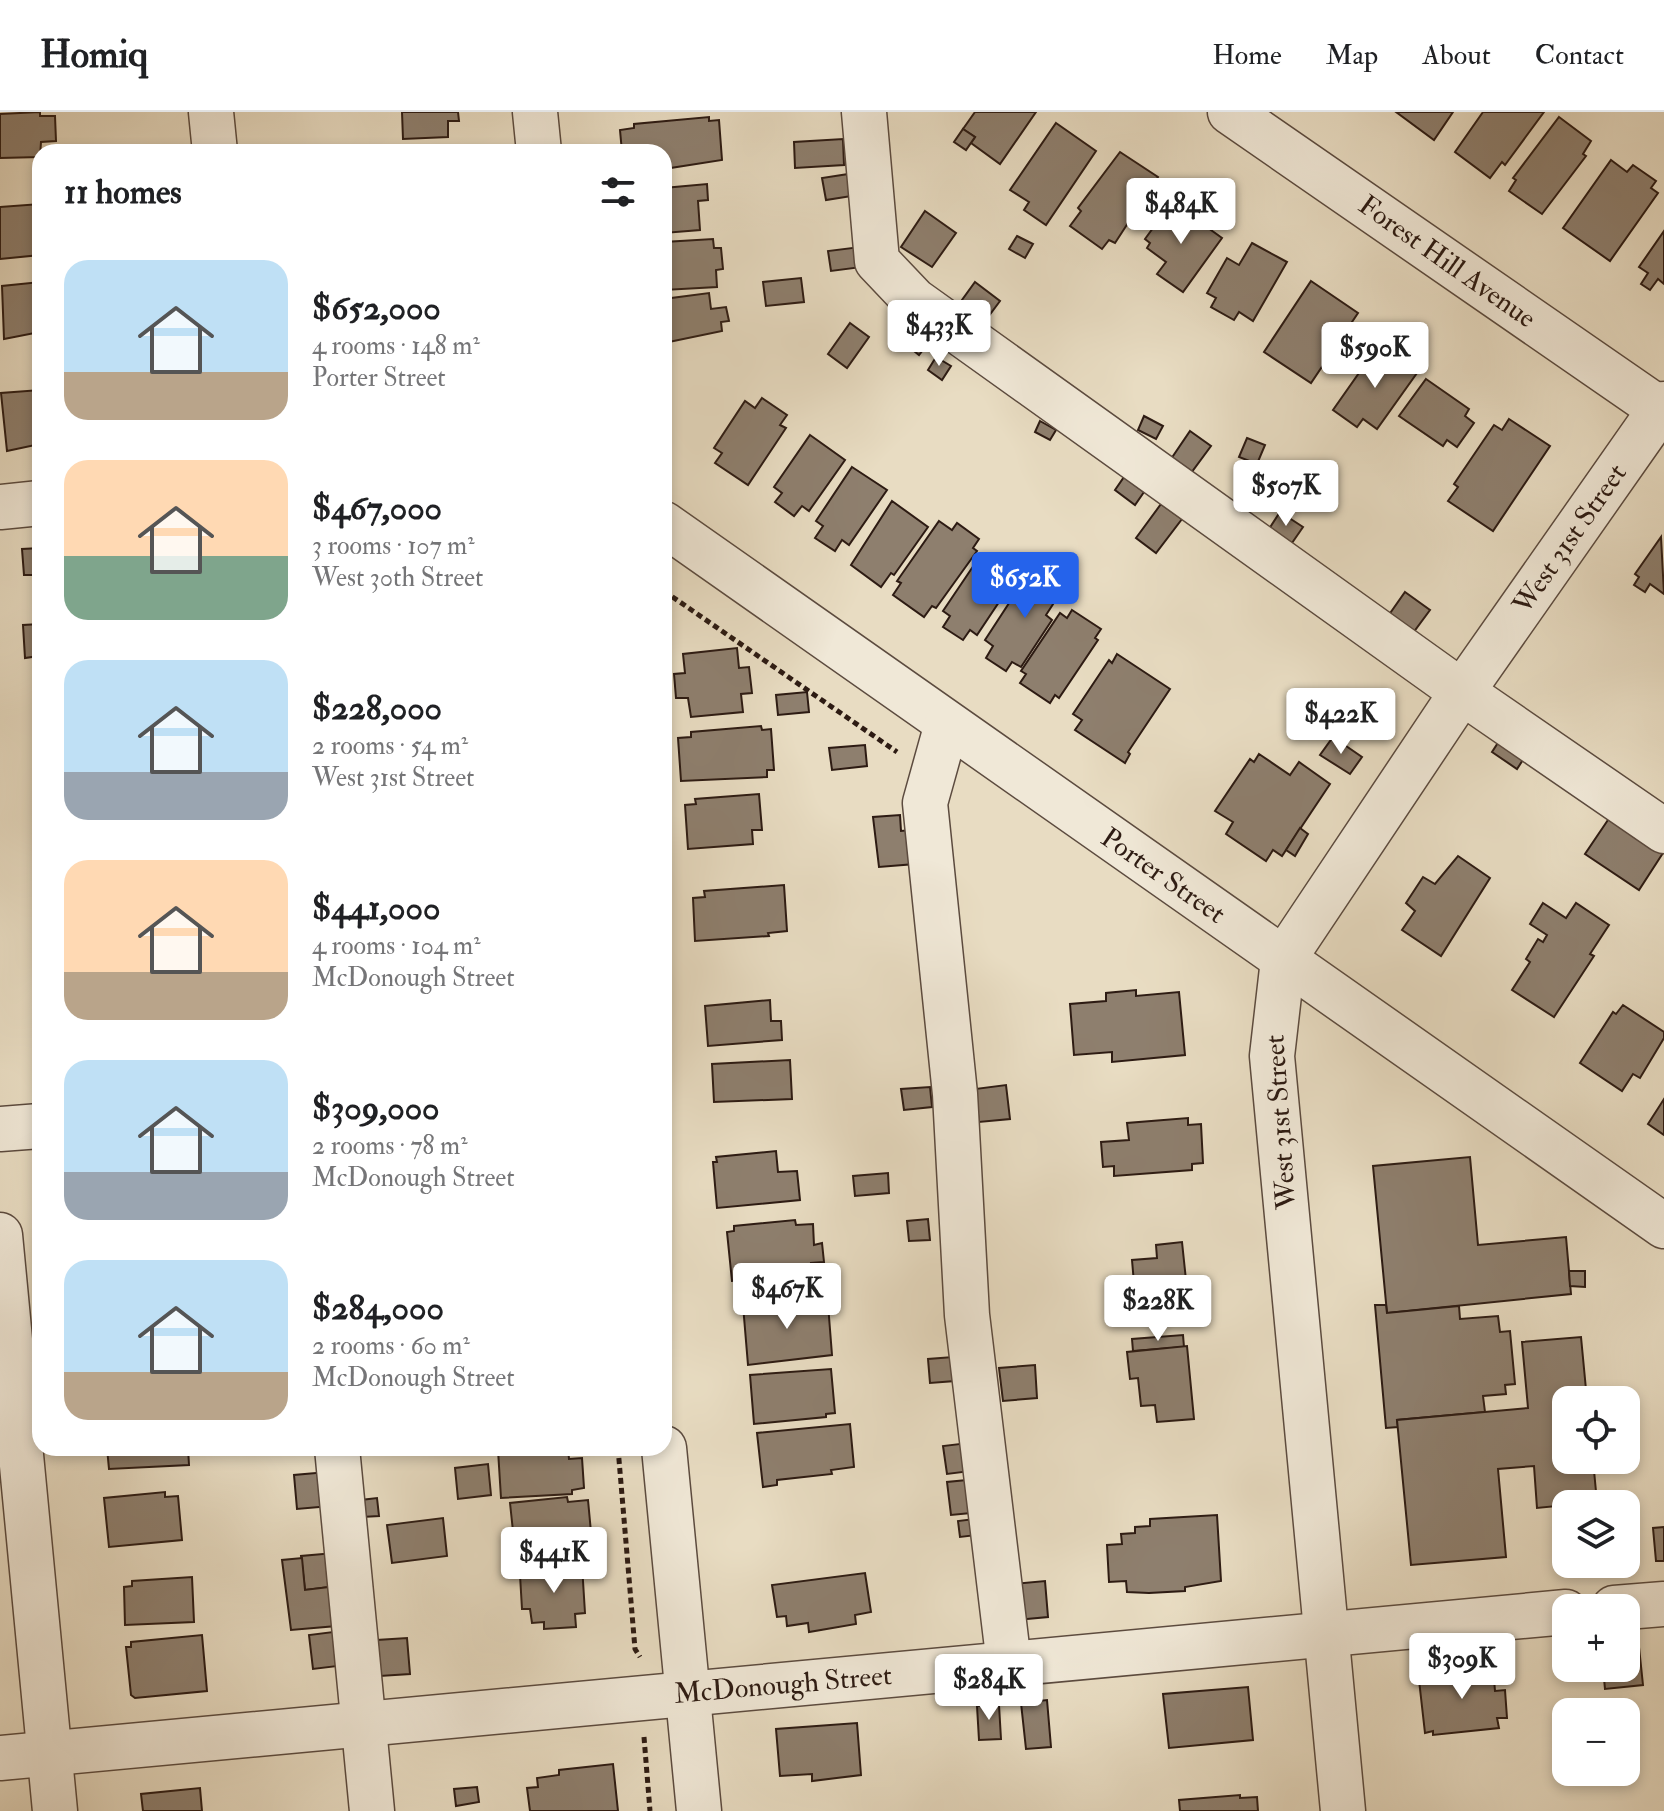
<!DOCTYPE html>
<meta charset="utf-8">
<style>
body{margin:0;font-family:"IM FELL Double Pica",serif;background:#f6f6f6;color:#202124;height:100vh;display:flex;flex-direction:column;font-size:30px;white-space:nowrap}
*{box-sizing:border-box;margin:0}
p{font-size:26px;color:#757577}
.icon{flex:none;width:44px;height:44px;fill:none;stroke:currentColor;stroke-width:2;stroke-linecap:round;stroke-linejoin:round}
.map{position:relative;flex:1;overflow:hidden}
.sheet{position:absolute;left:32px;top:32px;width:640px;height:1312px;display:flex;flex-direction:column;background:#fff;border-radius:24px;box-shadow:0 4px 12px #0003}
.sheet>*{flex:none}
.tools{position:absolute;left:1552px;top:1274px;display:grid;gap:16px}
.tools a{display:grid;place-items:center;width:88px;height:88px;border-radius:16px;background:#fff;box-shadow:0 4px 12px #0003;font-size:40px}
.price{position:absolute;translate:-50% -68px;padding:0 18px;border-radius:8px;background:#fff;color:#222;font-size:26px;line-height:52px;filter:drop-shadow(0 2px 4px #0008)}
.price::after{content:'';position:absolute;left:50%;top:48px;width:24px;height:18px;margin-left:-12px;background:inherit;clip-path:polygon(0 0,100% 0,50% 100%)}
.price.current{background:#2563eb;color:#fff}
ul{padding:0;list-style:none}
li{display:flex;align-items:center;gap:24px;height:200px;padding:0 32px}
li span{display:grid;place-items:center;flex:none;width:224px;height:160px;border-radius:24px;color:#555}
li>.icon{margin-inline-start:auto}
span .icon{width:96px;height:96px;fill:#fffc;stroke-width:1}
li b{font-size:34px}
h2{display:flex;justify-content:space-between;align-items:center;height:96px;padding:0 32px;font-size:34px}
header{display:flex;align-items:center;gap:48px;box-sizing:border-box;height:112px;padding:0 40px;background:#fff;border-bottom:2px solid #e0e0e0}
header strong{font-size:38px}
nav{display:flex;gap:44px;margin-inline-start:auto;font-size:28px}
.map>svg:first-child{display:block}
</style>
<header>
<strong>Homiq</strong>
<nav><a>Home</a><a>Map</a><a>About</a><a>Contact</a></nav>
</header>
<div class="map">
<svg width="1664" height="1699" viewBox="0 0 1664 1699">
<rect width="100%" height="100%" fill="#e8dcc2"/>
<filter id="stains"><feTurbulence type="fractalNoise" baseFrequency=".0025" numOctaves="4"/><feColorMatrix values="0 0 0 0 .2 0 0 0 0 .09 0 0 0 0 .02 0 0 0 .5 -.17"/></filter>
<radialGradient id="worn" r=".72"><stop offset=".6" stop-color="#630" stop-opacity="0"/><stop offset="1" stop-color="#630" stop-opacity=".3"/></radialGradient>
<g fill="#8e7f6e" stroke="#2d1b13" stroke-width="2">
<polygon points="40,0 40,4 55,4 56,29 41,30 40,45 0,46 0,2"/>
<polygon points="402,0 458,0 459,9 448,9 448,25 403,27"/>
<polygon points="975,0 1036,0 1000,52 971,31 975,25 963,17"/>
<polygon points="1396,0 1453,0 1434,28"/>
<polygon points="1483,0 1544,0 1505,53 1502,50 1490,66 1455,40"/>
<polygon points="709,5 709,9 719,8 722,48 664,57 664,40 622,40 620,18 634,16 634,12"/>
<polygon points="1559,5 1591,29 1583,42 1586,44 1542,102 1509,79 1516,68 1513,66"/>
<polygon points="1056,11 1096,39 1046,113 1024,98 1029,90 1010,78"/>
<polygon points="963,17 975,25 966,38 954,30"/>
<polygon points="843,27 844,53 795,56 794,30"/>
<polygon points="1120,40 1158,65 1115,131 1109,128 1102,137 1070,114 1081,99 1078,96"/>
<polygon points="1611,48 1627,60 1633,53 1656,69 1651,76 1658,81 1610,149 1563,116"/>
<polygon points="855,61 858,83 826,88 822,66"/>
<polygon points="707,72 708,88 698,89 700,118 664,121 664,76"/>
<polygon points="1172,90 1222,126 1183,180 1157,162 1166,150 1147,136 1150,131 1145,127"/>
<polygon points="40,92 40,143 0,147 0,95"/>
<polygon points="925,99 956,121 932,155 901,135"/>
<polygon points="1664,119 1664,172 1658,167 1650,178 1641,172 1648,161 1639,155"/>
<polygon points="1017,124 1033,132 1025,146 1009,137"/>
<polygon points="713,127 714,136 721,136 723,157 716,158 717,175 664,178 664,130"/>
<polygon points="1252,131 1287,150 1253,209 1239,200 1234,208 1211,195 1216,186 1207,181 1227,146 1239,153"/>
<polygon points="860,135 862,155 831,159 828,139"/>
<polygon points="801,166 804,190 766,194 763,170"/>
<polygon points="1311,169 1358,201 1311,271 1264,240"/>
<polygon points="40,170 40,220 4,227 2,174"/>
<polygon points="975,170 1000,189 979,217 954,199"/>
<polygon points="709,181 711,197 726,195 729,209 721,210 722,219 664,231 664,187"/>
<polygon points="850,211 869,225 847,256 828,242"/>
<polygon points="912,218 929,230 919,243 903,230"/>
<polygon points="1378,234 1417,261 1377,317 1363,307 1357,315 1333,298"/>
<polygon points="936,245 951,254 942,268 928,258"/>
<polygon points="1426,267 1469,297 1465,304 1474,311 1457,335 1447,328 1443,334 1399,304"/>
<polygon points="40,278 40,332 7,339 1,281"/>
<polygon points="762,286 787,303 780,313 786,316 748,373 715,351 722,341 714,336 745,289 755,296"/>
<polygon points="1144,304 1163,314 1156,327 1138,318"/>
<polygon points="1509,307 1550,334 1493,419 1448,389 1458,375 1454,372 1494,313 1502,318"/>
<polygon points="1040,309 1056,318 1050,328 1035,320"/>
<polygon points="1190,319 1211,334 1191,361 1171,347"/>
<polygon points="810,323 845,348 809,399 802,394 794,404 775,390 782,381 774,375"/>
<polygon points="1247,326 1265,333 1257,352 1239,345"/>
<polygon points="852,355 887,378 849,433 842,428 835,439 815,426 823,414 816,409"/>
<polygon points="1124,365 1144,380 1135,393 1115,378"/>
<polygon points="892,389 928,415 894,463 891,461 881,475 851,453"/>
<polygon points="1161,392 1182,407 1156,441 1136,426"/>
<polygon points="1280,400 1303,415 1292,431 1269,417"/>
<polygon points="939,409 952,418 957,411 979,427 973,436 977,439 936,496 932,494 924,505 893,483 901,471 897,469"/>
<polygon points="1661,425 1664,482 1650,472 1645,480 1634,473 1639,465 1635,462"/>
<polygon points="40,436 40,484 35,484 33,463 24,463 22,437"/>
<polygon points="990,450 1005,460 997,472 1007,478 977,523 970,518 963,528 943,515 950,504 943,499 974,453 984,459"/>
<polygon points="1047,451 1070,466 1046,503 1052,508 1021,555 1012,550 1006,559 986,546 993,534 985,528 1015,482 1023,488"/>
<polygon points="1405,480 1430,498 1410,525 1386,507"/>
<polygon points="1072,498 1101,517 1095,526 1098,528 1059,586 1055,583 1050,591 1020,571 1026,562 1021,559 1060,501 1067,506"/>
<polygon points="40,512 40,552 39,544 25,546 23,513"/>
<polygon points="737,536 739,556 749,555 752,581 741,582 743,600 691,605 688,586 676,586 674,562 685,561 683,542"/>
<polygon points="1117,542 1170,577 1128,640 1130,642 1125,651 1075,618 1082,608 1073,602 1109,548 1112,551"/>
<polygon points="39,571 40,571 40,628 38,628 35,578 40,578"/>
<polygon points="807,580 809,600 778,603 776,583"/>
<polygon points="761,614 762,618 771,617 774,658 767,658 767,665 681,669 678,626 691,625 691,620"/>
<polygon points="1505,620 1530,637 1517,657 1492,640"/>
<polygon points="1333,625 1362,645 1350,662 1320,643"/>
<polygon points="865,633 867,654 832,658 829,636"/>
<polygon points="1259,642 1290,663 1299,650 1330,672 1282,744 1273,738 1266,749 1226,722 1233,710 1215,699 1250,647 1254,650"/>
<polygon points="759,682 762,718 752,718 753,732 688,737 685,693 696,692 695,687"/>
<polygon points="1614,699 1639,725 1663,741 1639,778 1585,742"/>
<polygon points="900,703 901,719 911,718 915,752 879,755 873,705"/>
<polygon points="1300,716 1308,722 1295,744 1286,738"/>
<polygon points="1458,744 1490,766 1441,844 1402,818 1415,799 1406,791 1423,765 1435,772"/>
<polygon points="784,773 787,819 768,821 769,824 695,829 693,786 705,785 704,779"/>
<polygon points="1543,791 1566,806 1576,791 1609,813 1590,842 1594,844 1554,905 1512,878 1530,850 1526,847 1538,827 1543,830 1547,823 1530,812"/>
<polygon points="1136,878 1136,884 1179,880 1185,943 1112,950 1112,940 1074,943 1070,892 1106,889 1106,881"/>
<polygon points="770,888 771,909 781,909 782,928 708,934 705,894"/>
<polygon points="1623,893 1664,920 1664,926 1640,966 1633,962 1622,979 1580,951 1613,900 1616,902"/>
<polygon points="790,948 792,987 714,990 712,952"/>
<polygon points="1006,973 1010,1007 979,1010 975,977"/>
<polygon points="930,975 932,995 904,998 901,977"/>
<polygon points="1664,987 1664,1023 1648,1012"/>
<polygon points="1188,1006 1188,1013 1201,1012 1203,1051 1192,1052 1192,1058 1114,1064 1114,1054 1103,1055 1101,1030 1129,1028 1127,1011"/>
<polygon points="776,1039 778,1060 797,1059 800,1088 717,1096 713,1050 717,1050 716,1045"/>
<polygon points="1470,1045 1478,1133 1566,1125 1571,1182 1387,1201 1373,1054"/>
<polygon points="888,1061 889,1081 855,1084 853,1064"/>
<polygon points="928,1107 930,1128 909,1129 907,1109"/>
<polygon points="795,1108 796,1113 813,1112 814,1133 822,1131 824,1150 811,1151 812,1162 732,1169 727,1120 734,1119 734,1114"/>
<polygon points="1182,1130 1186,1168 1193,1168 1195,1181 1189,1182 1191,1203 1138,1208 1137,1197 1130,1197 1128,1184 1135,1183 1132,1148 1157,1146 1156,1133"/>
<polygon points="1569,1159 1585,1159 1585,1175 1570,1174"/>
<polygon points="813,1187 813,1192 828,1192 832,1243 748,1253 743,1193"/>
<polygon points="1375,1193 1386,1193 1387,1201 1459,1194 1460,1207 1498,1204 1500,1220 1510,1219 1515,1272 1505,1273 1506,1282 1483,1284 1485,1300 1397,1308 1398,1315 1386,1316"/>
<polygon points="1183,1223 1184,1235 1133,1239 1132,1227"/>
<polygon points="1581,1225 1587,1288 1566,1288 1566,1348 1593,1348 1597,1390 1537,1396 1534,1354 1498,1357 1506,1445 1411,1453 1397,1308 1528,1296 1522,1230"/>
<polygon points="1187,1234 1194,1307 1157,1310 1155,1293 1141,1294 1138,1266 1130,1267 1127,1240"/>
<polygon points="953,1245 955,1269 930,1271 928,1247"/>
<polygon points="1035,1253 1037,1286 1003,1289 999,1256"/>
<polygon points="831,1257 835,1301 826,1302 826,1305 754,1312 750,1263"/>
<polygon points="850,1312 854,1355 831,1358 832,1362 777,1368 777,1373 763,1375 757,1321"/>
<polygon points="968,1331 971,1359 947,1362 943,1334"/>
<polygon points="107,1336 188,1336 189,1353 109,1357"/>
<polygon points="568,1336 569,1347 582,1346 584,1376 572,1378 572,1382 501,1386 498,1338"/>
<polygon points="488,1352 491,1383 458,1387 455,1356"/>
<polygon points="327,1360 330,1394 297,1397 294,1363"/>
<polygon points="977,1367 981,1400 951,1403 947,1370"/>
<polygon points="165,1380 165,1385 178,1384 182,1428 109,1435 104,1386"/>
<polygon points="567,1385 568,1390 588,1388 592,1431 515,1438 510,1391"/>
<polygon points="377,1386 379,1404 362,1405 361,1388"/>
<polygon points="1217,1403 1221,1469 1185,1475 1185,1479 1149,1481 1127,1480 1126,1469 1109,1470 1107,1433 1122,1432 1121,1422 1135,1421 1135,1415 1150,1414 1150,1407"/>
<polygon points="443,1406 447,1444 392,1451 387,1413"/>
<polygon points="974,1407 977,1423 960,1425 958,1409"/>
<polygon points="1664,1415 1664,1449 1656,1449 1653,1416"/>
<polygon points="334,1441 337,1474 305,1478 301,1444"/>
<polygon points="302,1446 305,1478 337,1474 348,1513 291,1518 282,1448"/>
<polygon points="582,1453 585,1501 575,1502 576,1515 544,1517 544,1510 532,1511 530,1497 522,1497 520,1463 532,1462 532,1456"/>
<polygon points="865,1461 871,1500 855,1503 856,1512 809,1520 808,1511 787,1514 786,1504 777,1505 772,1473"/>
<polygon points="192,1465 194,1510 125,1513 124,1475 132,1474 132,1469"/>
<polygon points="1045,1469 1048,1505 1015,1508 1012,1472"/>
<polygon points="341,1519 346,1553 313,1557 309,1523"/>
<polygon points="202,1523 207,1579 135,1586 131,1583 126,1535 131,1535 131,1530"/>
<polygon points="407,1526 410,1562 380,1564 377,1528"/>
<polygon points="1639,1535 1643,1573 1605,1577 1603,1556 1626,1556 1626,1536"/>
<polygon points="1493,1555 1495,1579 1505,1578 1507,1606 1497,1606 1499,1616 1433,1623 1433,1619 1425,1621 1419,1568 1429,1568 1428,1561"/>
<polygon points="1248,1575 1253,1628 1169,1636 1163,1582"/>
<polygon points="1047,1588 1051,1635 1026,1637 1021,1591"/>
<polygon points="999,1593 1001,1627 979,1628 977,1594"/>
<polygon points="857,1611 861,1663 812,1669 812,1662 780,1664 776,1617"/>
<polygon points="613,1652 618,1699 530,1699 527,1676 538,1675 537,1666 559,1663 559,1658"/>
<polygon points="477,1675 479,1690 456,1694 454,1677"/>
<polygon points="200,1676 202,1699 143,1699 141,1682"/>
<polygon points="1240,1683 1240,1686 1257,1685 1258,1699 1180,1699 1179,1688"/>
</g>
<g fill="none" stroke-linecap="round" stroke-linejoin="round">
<g stroke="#5c4b3f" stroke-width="47">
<g id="minor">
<polyline points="211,0 215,40"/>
<polyline points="535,0 539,40"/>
<polyline points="864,0 877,149 914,188 1462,580 1664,719"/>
<polyline points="1230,0 1664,300"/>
<polyline points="0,395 40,391"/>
<polyline points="664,412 1664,1114"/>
<polyline points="947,612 925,691 955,982 967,1203 1009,1552"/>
<polyline points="0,1017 40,1014"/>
<polyline points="0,1123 55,1699"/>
<polyline points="337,1336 372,1699"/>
<polyline points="664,1336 699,1699"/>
<polyline points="1614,1496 1664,1492"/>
<polyline points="0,1646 1566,1500"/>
<polyline points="1343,1699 1272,944 1283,848 1462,580 1664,292"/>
</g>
</g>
<g stroke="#2d1b13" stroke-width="5" stroke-dasharray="6 4" stroke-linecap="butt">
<polyline points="664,479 897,640"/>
<polyline points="618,1336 635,1537 640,1545"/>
<polyline points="644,1625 650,1699"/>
</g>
<use href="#minor" stroke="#f0e8d7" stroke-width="44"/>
</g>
<g text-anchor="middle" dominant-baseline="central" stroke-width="6" stroke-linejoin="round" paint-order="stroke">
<g font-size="28" fill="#2d1b13" stroke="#f0e8d7">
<text transform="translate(1447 150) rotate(35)">Forest Hill Avenue</text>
<text transform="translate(1570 427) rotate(-55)">West 31st Street</text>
<text transform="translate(1163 764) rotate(35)">Porter Street</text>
<text transform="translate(1281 1010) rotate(-94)">West 31st Street</text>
<text transform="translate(783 1573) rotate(-5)">McDonough Street</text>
</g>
</g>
<rect width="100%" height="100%" filter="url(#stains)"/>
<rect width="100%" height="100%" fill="url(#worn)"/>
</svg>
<div class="tools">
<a><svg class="icon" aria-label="locate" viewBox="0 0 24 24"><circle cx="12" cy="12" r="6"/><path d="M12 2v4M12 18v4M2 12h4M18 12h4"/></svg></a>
<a><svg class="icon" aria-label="layers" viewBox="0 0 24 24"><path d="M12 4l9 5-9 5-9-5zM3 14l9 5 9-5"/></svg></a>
<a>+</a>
<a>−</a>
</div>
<b class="price" style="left:1181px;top:134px">$484K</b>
<b class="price" style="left:939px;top:256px">$433K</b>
<b class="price" style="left:1375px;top:278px">$590K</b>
<b class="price" style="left:1286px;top:416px">$507K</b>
<b class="price current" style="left:1025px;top:508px">$652K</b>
<b class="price" style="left:1341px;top:644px">$422K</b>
<b class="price" style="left:787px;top:1219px">$467K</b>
<b class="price" style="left:1158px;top:1231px">$228K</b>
<b class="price" style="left:554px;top:1483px">$441K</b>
<b class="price" style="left:1462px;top:1589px">$309K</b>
<b class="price" style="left:989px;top:1610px">$284K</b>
<section class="sheet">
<h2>11 homes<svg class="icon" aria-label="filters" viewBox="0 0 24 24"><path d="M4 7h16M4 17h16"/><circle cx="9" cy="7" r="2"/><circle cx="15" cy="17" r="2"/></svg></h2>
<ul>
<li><span style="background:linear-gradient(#bfe0f5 70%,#b9a48a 0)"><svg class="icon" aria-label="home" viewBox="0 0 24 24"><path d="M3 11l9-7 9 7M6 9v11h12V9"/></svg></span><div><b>$652,000</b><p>4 rooms · 148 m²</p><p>Porter Street</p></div></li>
<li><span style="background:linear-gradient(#ffd9b3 60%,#7fa58c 0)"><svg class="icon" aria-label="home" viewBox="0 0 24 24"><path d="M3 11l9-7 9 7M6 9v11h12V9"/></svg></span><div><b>$467,000</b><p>3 rooms · 107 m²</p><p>West 30th Street</p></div></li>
<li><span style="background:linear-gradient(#bfe0f5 70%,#9aa5b1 0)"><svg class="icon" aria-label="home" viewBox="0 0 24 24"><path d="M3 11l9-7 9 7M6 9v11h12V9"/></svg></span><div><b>$228,000</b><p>2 rooms · 54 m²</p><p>West 31st Street</p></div></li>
<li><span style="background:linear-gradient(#ffd9b3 70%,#b9a48a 0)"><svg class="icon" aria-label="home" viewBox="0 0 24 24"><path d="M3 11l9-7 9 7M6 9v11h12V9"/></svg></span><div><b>$441,000</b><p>4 rooms · 104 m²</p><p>McDonough Street</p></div></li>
<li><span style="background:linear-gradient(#bfe0f5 70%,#9aa5b1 0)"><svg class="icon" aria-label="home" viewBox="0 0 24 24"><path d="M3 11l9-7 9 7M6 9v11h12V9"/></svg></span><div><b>$309,000</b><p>2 rooms · 78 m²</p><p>McDonough Street</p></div></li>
<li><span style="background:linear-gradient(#bfe0f5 70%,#b9a48a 0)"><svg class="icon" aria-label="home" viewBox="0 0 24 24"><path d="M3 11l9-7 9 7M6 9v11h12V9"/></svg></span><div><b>$284,000</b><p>2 rooms · 60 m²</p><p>McDonough Street</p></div></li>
</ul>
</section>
</div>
